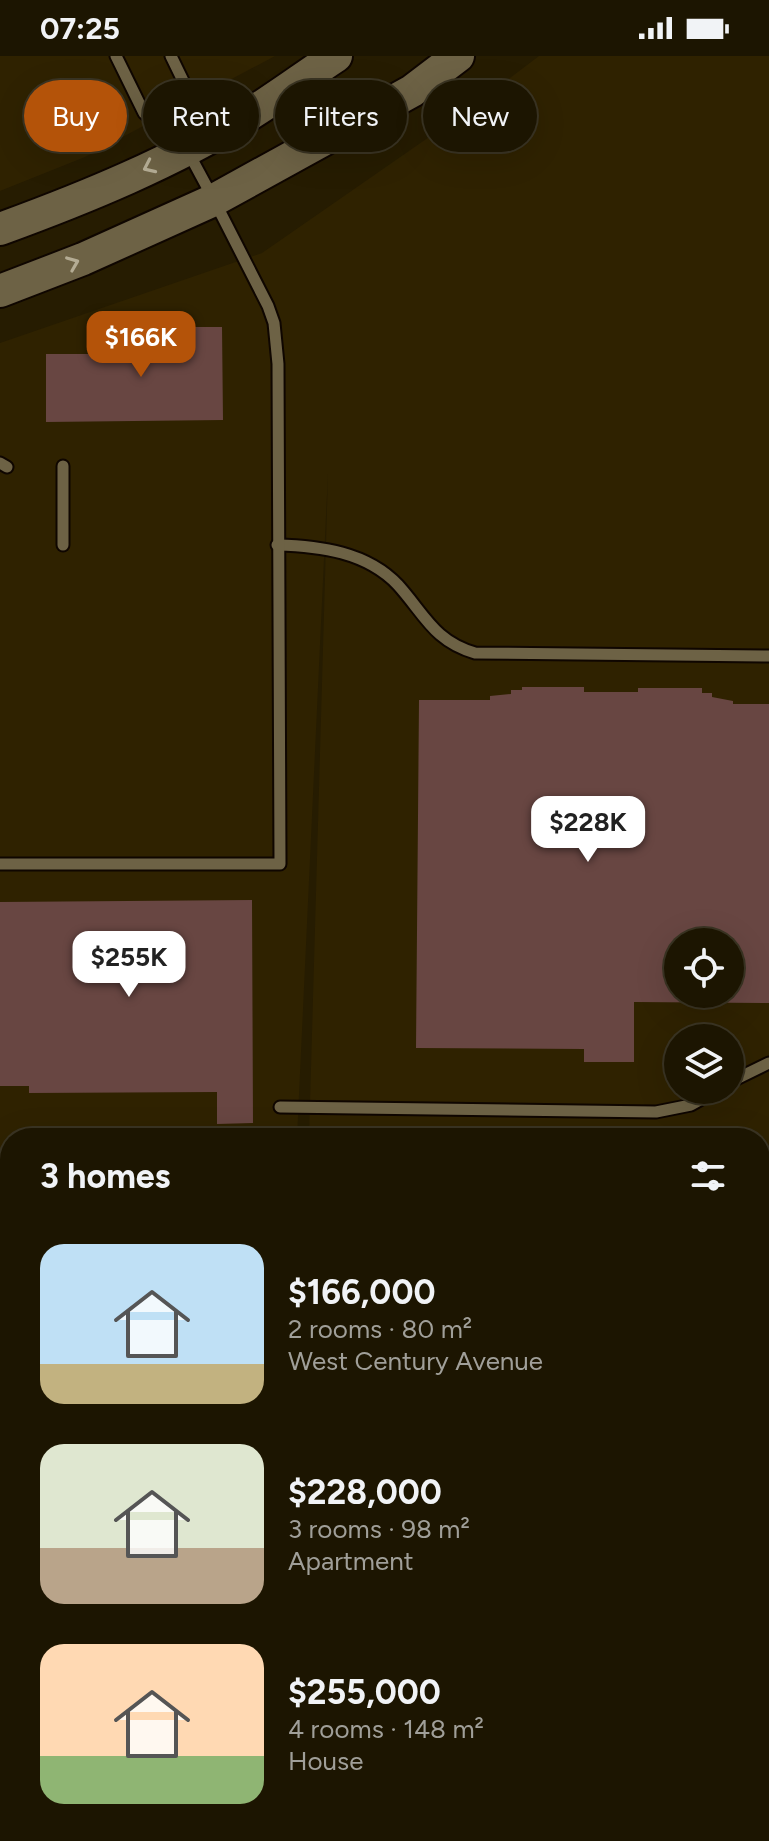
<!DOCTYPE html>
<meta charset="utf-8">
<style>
body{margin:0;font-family:Figtree,sans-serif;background:#251e0b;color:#f1f3f6;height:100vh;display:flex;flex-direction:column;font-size:30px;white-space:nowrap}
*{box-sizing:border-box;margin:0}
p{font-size:26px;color:#a09f99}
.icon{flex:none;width:44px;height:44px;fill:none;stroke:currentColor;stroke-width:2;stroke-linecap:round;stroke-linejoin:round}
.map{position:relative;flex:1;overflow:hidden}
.drawer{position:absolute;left:0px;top:1072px;width:770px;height:714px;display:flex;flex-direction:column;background:#1c1501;border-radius:32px 32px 0 0;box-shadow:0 8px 32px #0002,0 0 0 2px #3a3423}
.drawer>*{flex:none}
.guide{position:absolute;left:24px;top:24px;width:722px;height:72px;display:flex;gap:16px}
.controls{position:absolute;left:664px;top:872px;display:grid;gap:16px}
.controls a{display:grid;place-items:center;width:80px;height:80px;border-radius:50%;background:#1c1501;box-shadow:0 8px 32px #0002,0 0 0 2px #3a3423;font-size:40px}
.price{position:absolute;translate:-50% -68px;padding:0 18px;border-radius:16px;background:#fff;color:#222;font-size:26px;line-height:52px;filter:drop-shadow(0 2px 4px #0008)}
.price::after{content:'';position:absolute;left:50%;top:48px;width:24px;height:18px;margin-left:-12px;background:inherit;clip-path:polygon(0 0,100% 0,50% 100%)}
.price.active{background:#b45309;color:#fff}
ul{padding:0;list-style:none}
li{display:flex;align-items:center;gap:24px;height:200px;padding:0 40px}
li span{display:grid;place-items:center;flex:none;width:224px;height:160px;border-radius:24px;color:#555}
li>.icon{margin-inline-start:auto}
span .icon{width:96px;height:96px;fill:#fffc;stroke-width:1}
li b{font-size:34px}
h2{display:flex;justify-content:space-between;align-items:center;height:96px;padding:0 40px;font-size:34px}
.chip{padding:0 28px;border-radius:36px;background:#1c1501;box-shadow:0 8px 32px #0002,0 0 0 2px #3a3423;font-size:28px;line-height:72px}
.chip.active{background:#b45309;color:#fff}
.status{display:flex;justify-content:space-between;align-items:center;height:56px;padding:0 40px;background:#1c1501;direction:ltr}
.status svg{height:22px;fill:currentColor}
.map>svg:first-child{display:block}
</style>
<div class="status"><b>07:25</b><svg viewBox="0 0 49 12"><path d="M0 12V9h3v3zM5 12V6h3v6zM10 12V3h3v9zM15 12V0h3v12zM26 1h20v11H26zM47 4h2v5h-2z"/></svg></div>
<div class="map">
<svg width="769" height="1785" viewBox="0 0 769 1785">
<rect width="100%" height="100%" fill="#261c01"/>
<g fill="#2f2200" fill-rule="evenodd">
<polygon points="0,0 275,0 85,101 0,135"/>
<path d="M539 0H769V1102L760 1105V1082H309L328 417 297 1082H10V1341L0 1344V287L262 197 468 54ZM678 886H730V938H678ZM678 982H730V1034H678Z"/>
</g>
<g fill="#684642" fill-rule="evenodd">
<polygon points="125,271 222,271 223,364 46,366 46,298 125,298"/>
<path d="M522 631H584V636H638V632H702V637H712V641L733 645V648H769V947L634 946V1006H584V993L416 992 419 644H490V640L511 638V634H522ZM678 886H730V938H678Z"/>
<polygon points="252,844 253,1067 217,1068 217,1036 29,1037 29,1030 0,1030 0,846"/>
<polygon points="767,1719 769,1723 769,1785 760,1768 760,1722"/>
<polygon points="500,1776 567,1776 548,1785 480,1785"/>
<polygon points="737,1776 747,1776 751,1785 717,1785"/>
</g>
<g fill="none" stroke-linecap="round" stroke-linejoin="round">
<g stroke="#0f0600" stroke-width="15">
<g id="lane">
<polyline points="171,0 188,35 186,88"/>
<polyline points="0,407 7,411"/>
<polyline points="63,410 63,489"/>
<path d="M277 489C320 490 367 496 398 529 425 559 434 585 475 597L769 600"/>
<polyline points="0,808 280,808 278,308 274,267 268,250 214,144 186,92 144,57 116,0"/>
<polyline points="730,1026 769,1007"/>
<polyline points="280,1051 656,1056 691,1049 718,1034"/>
<polyline points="760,1703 769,1699"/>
<polyline points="586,1785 605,1776"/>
</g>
</g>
<g stroke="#0f0600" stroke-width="36">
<g id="secondary">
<path d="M0 173C85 142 173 106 250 58 279 40 307 19 336 0"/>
<polyline points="0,235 83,203 214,144 412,35 458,0"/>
</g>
</g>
<g stroke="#0f0600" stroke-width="46">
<g id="highway">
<polyline points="760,1356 769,1352"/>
<polyline points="760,1478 769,1474"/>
<polyline points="0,1671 10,1667"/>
<polyline points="0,1716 10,1712"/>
<polyline points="35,1785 54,1776"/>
<polyline points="125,1785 141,1776"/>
</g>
</g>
<use href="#lane" stroke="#6d6245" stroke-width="11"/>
<use href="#secondary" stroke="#6d6245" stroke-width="32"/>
<use href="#highway" stroke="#9b823f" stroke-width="42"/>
</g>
<defs><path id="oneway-chevron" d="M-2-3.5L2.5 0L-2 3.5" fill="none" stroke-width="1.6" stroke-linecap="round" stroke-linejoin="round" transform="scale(2)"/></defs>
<g stroke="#b4ac94">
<use href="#oneway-chevron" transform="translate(149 111) rotate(155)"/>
<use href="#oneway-chevron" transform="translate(73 207) rotate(-22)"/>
</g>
</svg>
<div class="controls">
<a><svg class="icon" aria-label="locate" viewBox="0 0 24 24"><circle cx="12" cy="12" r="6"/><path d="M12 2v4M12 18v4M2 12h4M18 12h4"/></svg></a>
<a><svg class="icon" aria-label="layers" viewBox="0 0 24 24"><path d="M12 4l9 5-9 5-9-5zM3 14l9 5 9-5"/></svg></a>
</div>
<b class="price active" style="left:141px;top:323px">$166K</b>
<b class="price" style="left:588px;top:808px">$228K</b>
<b class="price" style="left:129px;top:943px">$255K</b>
<div class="guide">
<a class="chip active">Buy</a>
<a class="chip">Rent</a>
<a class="chip">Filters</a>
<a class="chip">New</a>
</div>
<section class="drawer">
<h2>3 homes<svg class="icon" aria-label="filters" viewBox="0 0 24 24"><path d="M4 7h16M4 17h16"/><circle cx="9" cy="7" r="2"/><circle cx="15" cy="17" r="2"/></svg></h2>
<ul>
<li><span style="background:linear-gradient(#bfe0f5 75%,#c2b280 0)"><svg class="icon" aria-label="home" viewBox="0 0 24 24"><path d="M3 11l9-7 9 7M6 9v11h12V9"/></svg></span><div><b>$166,000</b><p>2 rooms · 80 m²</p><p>West Century Avenue</p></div></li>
<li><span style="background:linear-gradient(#dfe7d0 65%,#b9a48a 0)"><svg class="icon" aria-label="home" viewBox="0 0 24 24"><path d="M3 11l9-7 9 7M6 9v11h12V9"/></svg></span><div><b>$228,000</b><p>3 rooms · 98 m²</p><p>Apartment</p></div></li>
<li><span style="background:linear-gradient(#ffd9b3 70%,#8fb573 0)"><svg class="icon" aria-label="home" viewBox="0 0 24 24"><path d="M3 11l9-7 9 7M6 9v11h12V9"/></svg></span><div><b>$255,000</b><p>4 rooms · 148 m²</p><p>House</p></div></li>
</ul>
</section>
</div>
